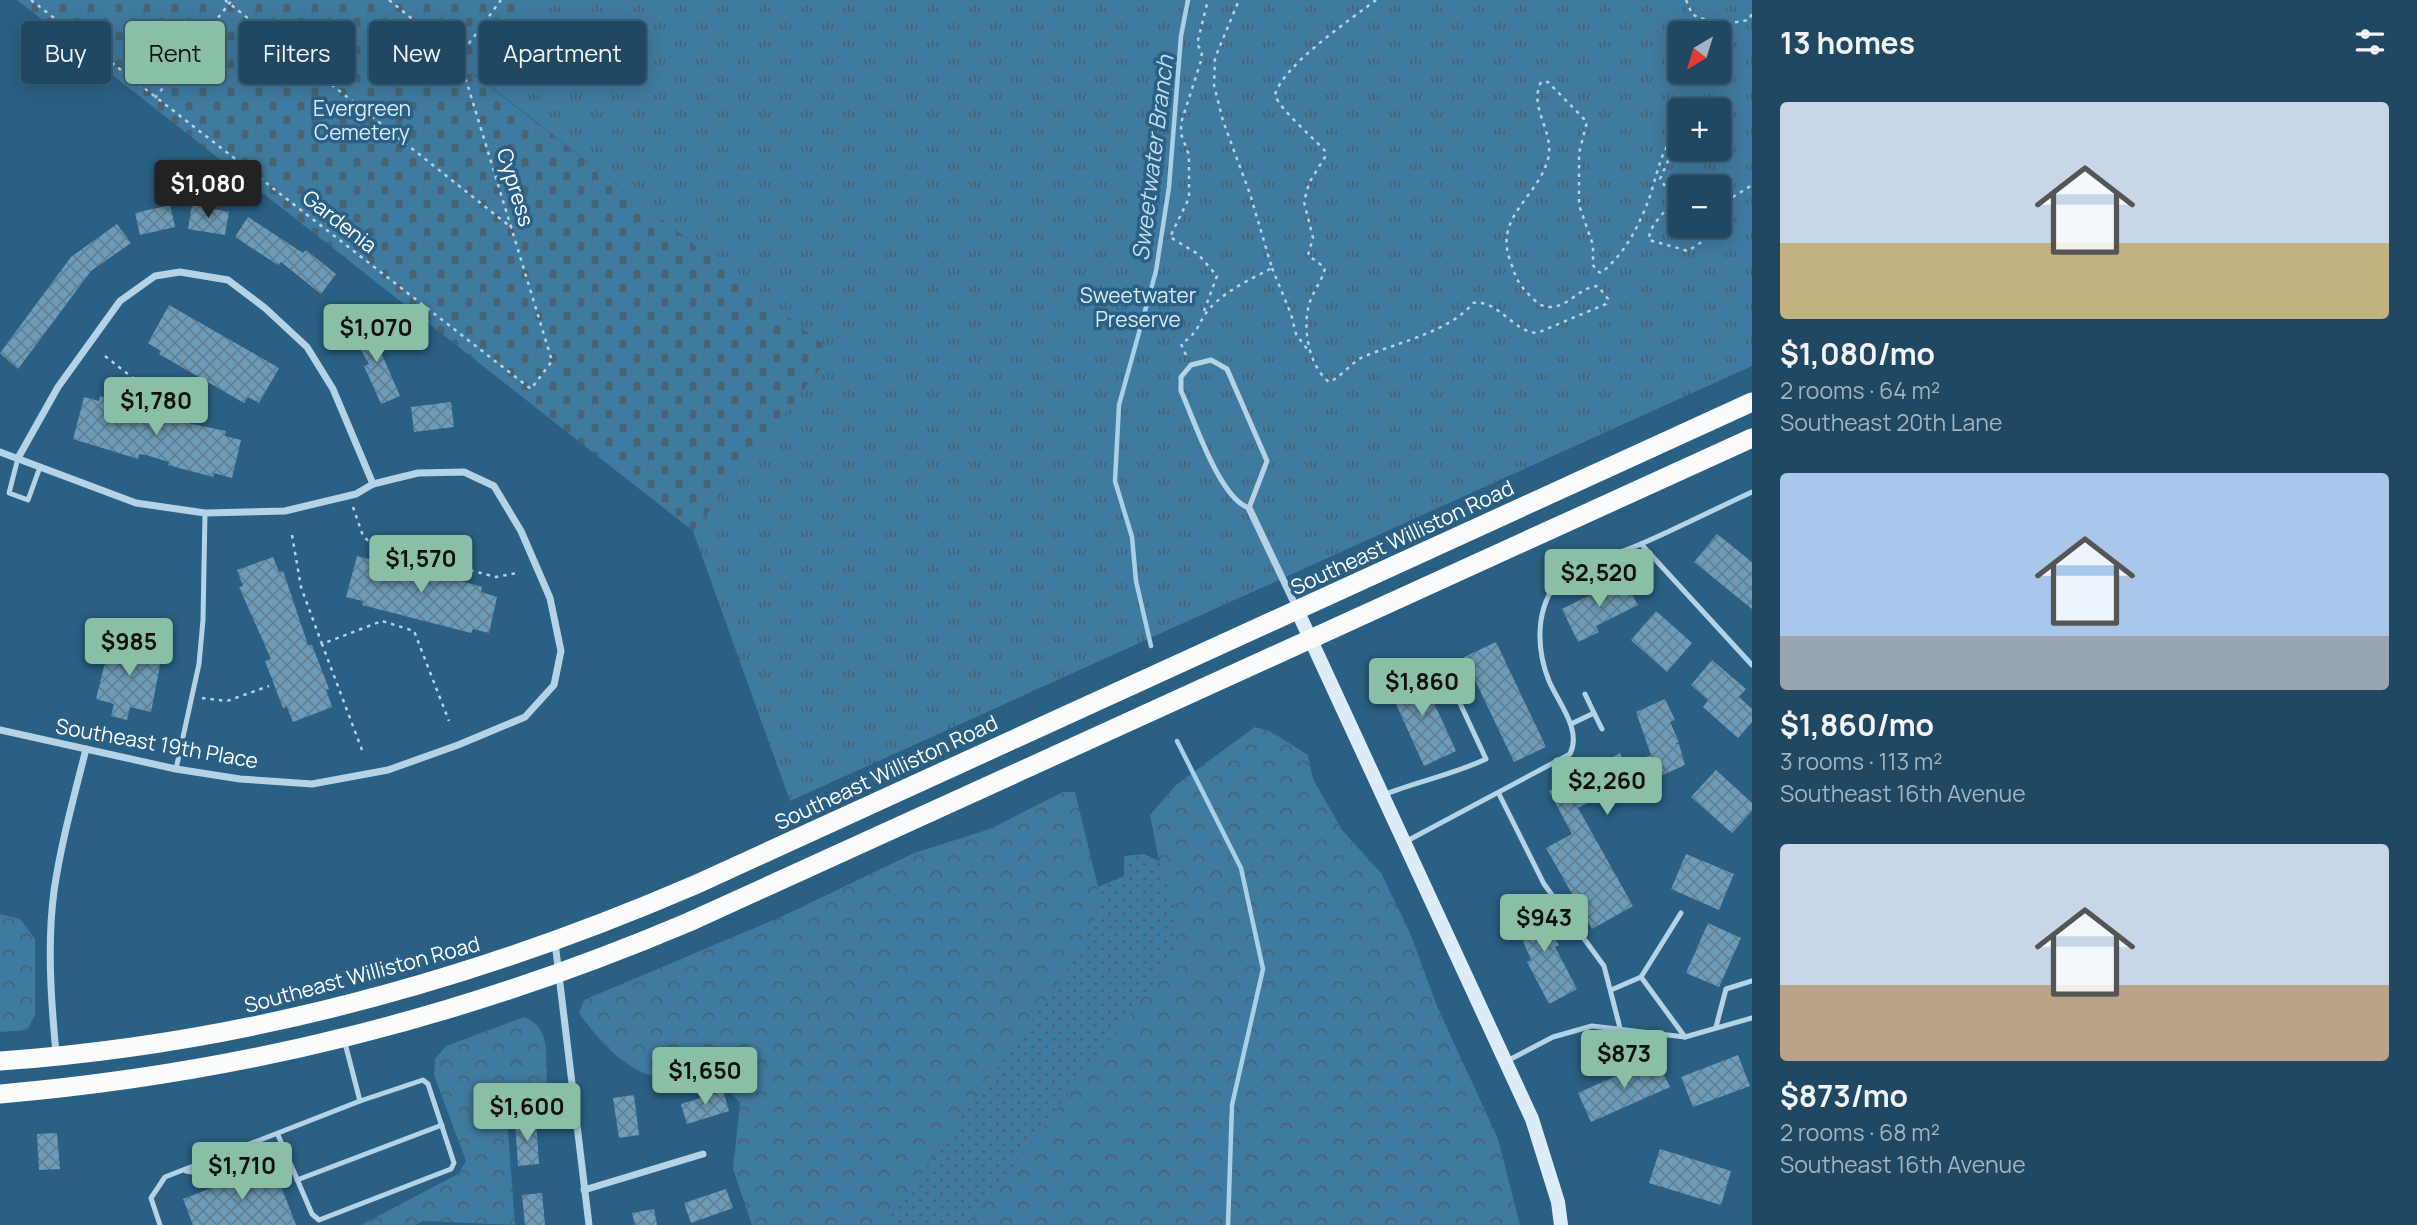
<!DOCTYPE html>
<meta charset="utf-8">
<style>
body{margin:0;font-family:Manrope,sans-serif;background:#2d526b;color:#f1f3f6;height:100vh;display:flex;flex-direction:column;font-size:26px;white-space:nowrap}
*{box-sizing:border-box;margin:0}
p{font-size:23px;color:#a2b2be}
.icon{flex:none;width:38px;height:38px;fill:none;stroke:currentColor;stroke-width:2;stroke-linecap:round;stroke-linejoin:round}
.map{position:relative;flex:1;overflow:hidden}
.panel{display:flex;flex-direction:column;background:#204862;width:665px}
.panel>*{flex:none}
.top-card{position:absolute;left:21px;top:21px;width:665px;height:63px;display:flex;gap:14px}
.needle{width:46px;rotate:218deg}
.controls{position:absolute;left:1668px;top:21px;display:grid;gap:14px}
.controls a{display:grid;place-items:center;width:63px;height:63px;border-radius:7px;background:#204862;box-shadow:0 4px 18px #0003,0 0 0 2px #3d6077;font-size:35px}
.price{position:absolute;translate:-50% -60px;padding:0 16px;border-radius:7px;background:#8abfa5;color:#111;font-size:23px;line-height:46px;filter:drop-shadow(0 2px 4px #0008)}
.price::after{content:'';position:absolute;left:50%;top:42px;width:21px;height:16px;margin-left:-10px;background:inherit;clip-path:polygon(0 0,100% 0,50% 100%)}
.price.active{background:#222;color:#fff}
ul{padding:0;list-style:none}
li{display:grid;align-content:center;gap:14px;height:371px;padding:0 28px}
li span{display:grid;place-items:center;height:217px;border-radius:7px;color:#555}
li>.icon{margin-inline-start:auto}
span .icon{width:126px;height:126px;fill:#fffc;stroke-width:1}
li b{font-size:30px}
h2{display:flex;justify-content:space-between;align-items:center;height:84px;padding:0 28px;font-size:30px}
.chip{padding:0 24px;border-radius:7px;background:#204862;box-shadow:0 4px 18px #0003,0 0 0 2px #3d6077;font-size:24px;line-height:63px}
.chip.active{background:#8abfa5;color:#111}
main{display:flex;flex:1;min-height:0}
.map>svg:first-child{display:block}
</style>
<main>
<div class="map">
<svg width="1752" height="1225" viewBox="0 0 1752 1225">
<defs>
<pattern id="grass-dots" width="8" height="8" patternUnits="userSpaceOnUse" patternTransform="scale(1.75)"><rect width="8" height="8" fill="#3f7b9f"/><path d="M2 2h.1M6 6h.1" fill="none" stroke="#466476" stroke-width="1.8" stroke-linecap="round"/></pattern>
<pattern id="forest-crowns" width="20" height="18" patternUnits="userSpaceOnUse" patternTransform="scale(1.75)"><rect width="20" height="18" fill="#3f7b9f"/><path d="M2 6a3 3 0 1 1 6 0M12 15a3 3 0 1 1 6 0" fill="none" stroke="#466476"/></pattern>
<pattern id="cemetery-stones" width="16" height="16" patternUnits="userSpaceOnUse" patternTransform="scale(1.75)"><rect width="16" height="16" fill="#3f7b9f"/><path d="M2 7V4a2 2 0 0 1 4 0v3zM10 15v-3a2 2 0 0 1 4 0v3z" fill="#466476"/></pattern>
<pattern id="park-tufts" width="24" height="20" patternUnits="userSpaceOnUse" patternTransform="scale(1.75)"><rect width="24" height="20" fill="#3f7b9f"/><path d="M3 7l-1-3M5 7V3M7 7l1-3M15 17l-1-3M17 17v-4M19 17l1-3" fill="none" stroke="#466476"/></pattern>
<pattern id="building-cross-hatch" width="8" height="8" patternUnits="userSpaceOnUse" patternTransform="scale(1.75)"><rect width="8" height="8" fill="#6e9cb8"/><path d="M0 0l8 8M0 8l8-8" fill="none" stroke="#628092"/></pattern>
</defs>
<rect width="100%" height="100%" fill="#2a6083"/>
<polygon fill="url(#grass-dots)" points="1144,854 1159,861 1176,907 1176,955 967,1225 884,1225 1096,917 1098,887 1124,876 1124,856"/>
<g fill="url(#forest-crowns)">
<polygon points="1255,727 1270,731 1308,755 1313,779 1342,830 1381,873 1410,933 1437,1006 1498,1139 1520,1225 967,1225 1175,955 1176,907 1159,861 1150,815 1176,785"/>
<path d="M1063 792H1075L1098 887 1096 917 1074 961 884 1225H752L733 1169 740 1103 721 1083C648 1084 622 1072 579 1013L584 1000 783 916 914 853 990 829Z"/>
<polygon points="0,914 20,919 35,939 35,1015 27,1030 0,1032"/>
<path d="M524 1017C553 1027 545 1061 547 1087 535 1097 522 1097 511 1107L508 1132 515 1225 423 1221 415 1225H361L458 1174 466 1161 434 1075 435 1059 446 1046Z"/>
</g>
<polygon fill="url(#cemetery-stones)" points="17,0 529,0 472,73 834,352 693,531"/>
<path fill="url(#park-tufts)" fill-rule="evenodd" d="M529 0H1752V366L790 801 693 531 833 352 472 72ZM1680 33H1718V72H1680ZM1680 110H1718V149H1680ZM1680 187H1718V226H1680Z"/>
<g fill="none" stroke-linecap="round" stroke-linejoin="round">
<g stroke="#a8d0e6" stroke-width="4.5">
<polyline points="1151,646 1136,581 1132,537 1115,481 1119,405 1156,271 1169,187 1181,36 1188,0"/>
<polyline points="1177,741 1241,868 1263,969 1232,1105 1228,1225"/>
</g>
</g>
<g fill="url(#building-cross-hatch)">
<polygon points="170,205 175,227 140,235 135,213"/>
<polygon points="192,205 229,212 225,235 188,229"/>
<polygon points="248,217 303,253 306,250 336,274 321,294 281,262 278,265 235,237"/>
<polygon points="117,224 131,243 91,271 18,369 0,353 71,257"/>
<polygon points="169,305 279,368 259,403 248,397 244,403 159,354 161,351 148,343"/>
<polygon points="370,322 381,341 377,343 400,396 381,404 364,366 369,364 351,333"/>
<polygon points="100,396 151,410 149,415 226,431 225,436 241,440 232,478 214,473 213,477 168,465 169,462 146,455 139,454 138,459 73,439 84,397 99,401"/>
<polygon points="451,402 454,427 414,432 411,407"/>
<polygon points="1717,534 1752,562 1752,609 1694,562"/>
<polygon points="357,556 373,560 374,556 482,587 481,592 497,597 489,633 473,629 471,633 362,605 363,601 346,597"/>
<polygon points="273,557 279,572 283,571 308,645 312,645 329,689 326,690 332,707 293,722 287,707 283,708 265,661 271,659 239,587 243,586 237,570"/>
<polygon points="1624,578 1638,605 1596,626 1599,632 1578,642 1562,609"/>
<polygon points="1656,611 1692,643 1667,672 1631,640"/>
<polygon points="112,634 128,638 126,647 162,655 151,712 130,707 127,720 111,716 114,704 96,699"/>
<polygon points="1496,642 1546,747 1514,762 1464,657"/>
<polygon points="1712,660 1746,689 1739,697 1752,709 1752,722 1738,738 1703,707 1708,700 1691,685"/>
<polygon points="1419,670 1456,751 1424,766 1387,684"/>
<polygon points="1665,699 1675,720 1670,722 1679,742 1675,744 1679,744 1685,765 1656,778 1652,768 1578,808 1633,906 1592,929 1546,848 1572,834 1549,791 1620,753 1626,765 1651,755 1636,712"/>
<polygon points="1716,770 1752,803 1752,811 1732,833 1691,797"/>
<polygon points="1686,854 1734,874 1719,910 1671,889"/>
<polygon points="1542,903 1553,923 1548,926 1559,945 1555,947 1577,989 1549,1004 1527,962 1531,960 1513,918"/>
<polygon points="1708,923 1741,938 1719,987 1686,973"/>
<polygon points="1738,1055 1750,1086 1693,1107 1681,1077"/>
<polygon points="1656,1058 1670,1087 1591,1122 1578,1093"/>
<polygon points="723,1091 729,1111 687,1124 681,1104"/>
<polygon points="634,1095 639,1135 619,1138 613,1098"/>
<polygon points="536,1121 539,1164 518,1166 515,1122"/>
<polygon points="57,1133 60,1169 39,1170 37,1134"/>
<polygon points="1660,1149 1731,1171 1721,1205 1649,1183"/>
<polygon points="230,1160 229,1172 236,1175 238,1181 274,1168 296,1225 193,1225 183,1199 224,1183 226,1172 217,1165"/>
<polygon points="726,1189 733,1208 691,1223 684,1203"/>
<polygon points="542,1193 545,1225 525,1225 522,1195"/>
<polygon points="654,1209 657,1225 635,1225 632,1213"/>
</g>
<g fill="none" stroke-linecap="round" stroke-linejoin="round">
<g stroke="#b4d3e6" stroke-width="2.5" stroke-dasharray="3.5 5" stroke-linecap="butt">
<polyline points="31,0 531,389 552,361 459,57 501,0"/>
<polyline points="225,0 512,228"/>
<polyline points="389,0 459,57"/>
<path d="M1376 0C1350 20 1283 65 1275 95 1280 110 1313 137 1325 151V157L1309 183 1304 202 1313 238 1308 255 1325 268C1322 282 1311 293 1308 309 1303 332 1310 367 1329 382 1343 376 1351 362 1365 356 1397 343 1451 331 1473 303 1498 299 1513 332 1537 333L1606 304 1608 299 1598 286C1579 287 1569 307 1550 307 1540 308 1530 296 1524 289 1516 281 1514 271 1510 260 1494 217 1538 197 1548 159 1555 131 1528 108 1541 82H1548L1587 122 1579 153V205L1593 245V265L1597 271 1601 273C1625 254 1640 224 1650 196 1658 171 1661 148 1680 128"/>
<path d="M1686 0 1692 14C1706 23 1735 25 1750 19L1752 12"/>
<polyline points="155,98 232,0"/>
<path d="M1680 148 1668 161 1660 179 1672 196C1669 213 1649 222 1649 240L1688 251 1706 239 1714 226"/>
<polyline points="1718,218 1733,197 1752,185"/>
<polyline points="1272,268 1291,314 1296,334 1310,353"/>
<polyline points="1204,311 1217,276 1198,254 1170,237 1189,198 1189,155 1181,134 1181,123 1201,61 1202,52 1197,44 1208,0"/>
<path d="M1186 355 1181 344C1203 330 1197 319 1215 303 1231 288 1253 278 1272 268L1250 194 1223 121 1214 85 1215 58 1239 0"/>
<polyline points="105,356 133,378 211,407"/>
<polyline points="353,507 363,536 373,545 496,577 517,573"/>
<polyline points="292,535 301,587 322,644"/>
<polyline points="202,698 227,701 269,686"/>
<polyline points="362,750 322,644 382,621 414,631 449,721"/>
</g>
<g stroke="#b4d3e6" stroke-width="5">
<path d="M1211 360 1227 369 1267 461 1249 508C1219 498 1194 419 1181 391V377L1191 365Z"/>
<polyline points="18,458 9,493 28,500 40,467"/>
<polyline points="1641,544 1752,665"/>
<polyline points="1594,713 1602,729"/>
<polyline points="1571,724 1594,713 1585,694"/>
<polyline points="176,769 199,664 203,620 205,513"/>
<polyline points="1499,794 1544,884 1604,966 1620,1028"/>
<path d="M1383 795C1418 781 1452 775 1486 759L1444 669"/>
<path d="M1405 842 1570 754C1582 730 1559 704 1549 681 1537 651 1535 613 1555 585 1569 566 1619 554 1641 544 1678 528 1715 509 1752 492"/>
<polyline points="1681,913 1641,977 1685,1037"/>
<polyline points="1611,990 1641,977"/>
<polyline points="1716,1027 1726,989 1752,981"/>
<polyline points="345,1043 360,1101"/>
<polyline points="1507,1061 1553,1037 1592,1026 1685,1037 1752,1018"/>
<polyline points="234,1170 257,1144"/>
<polyline points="186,1171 214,1176 221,1174"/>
<polyline points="297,1180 442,1125"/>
<polyline points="160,1225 151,1198 165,1177 360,1101 423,1080 428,1084 454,1163 451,1169 319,1220 312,1214 278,1135"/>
</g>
<g stroke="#b4d3e6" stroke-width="7">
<polyline points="0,452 136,503 205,513 285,511 356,494 373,484 418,473 464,472 494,486 521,531 550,598 561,651 554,685 525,717 458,745 388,770 312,784 240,779 176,769 0,730"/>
<polyline points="18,458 58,387 120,301 155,276 180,272 228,280 265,308 307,347 333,389 373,484"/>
<polyline points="1249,508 1297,609"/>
<polyline points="555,942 589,1225"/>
<path d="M56 1053C51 1000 47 944 54 891 61 843 74 797 86 749"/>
<polyline points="584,1190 703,1154"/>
</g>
<polyline stroke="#ddecf6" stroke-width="14" points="1297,610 1532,1119 1558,1202 1561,1225"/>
<g stroke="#fafcfe" stroke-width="19">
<path d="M0 1061C242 1044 475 980 697 884L1752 402"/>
<path d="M0 1094C242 1073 465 1017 689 922L1752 438"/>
</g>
</g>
<g text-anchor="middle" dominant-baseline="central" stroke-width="7" stroke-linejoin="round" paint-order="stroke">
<g font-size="21" fill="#d7eaf5" stroke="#2a6083">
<text x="362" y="108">Evergreen<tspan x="362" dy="24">Cemetery</tspan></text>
<text x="1138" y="295">Sweetwater<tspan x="1138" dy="24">Preserve</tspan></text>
</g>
<g font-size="21" fill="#fff" stroke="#2a6083">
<text transform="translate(516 187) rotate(73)">Cypress</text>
<text transform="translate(340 221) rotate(38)">Gardenia</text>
<text transform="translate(1402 537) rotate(-25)">Southeast Williston Road</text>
<text transform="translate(157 743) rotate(10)">Southeast 19th Place</text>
<text transform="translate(886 772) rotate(-25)">Southeast Williston Road</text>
<text transform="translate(362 974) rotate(-15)">Southeast Williston Road</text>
</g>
<g font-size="23" font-style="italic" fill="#bfdcee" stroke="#2a6083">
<text transform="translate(1152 158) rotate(-83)">Sweetwater Branch</text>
</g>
</g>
</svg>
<div class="controls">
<a><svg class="needle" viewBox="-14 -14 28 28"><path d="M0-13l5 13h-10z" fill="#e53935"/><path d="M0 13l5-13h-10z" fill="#a2b2be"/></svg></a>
<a>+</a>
<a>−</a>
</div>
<b class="price active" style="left:208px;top:220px">$1,080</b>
<b class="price" style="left:376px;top:364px">$1,070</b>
<b class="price" style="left:156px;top:437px">$1,780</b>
<b class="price" style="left:421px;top:595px">$1,570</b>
<b class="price" style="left:1599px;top:609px">$2,520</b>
<b class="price" style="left:129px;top:678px">$985</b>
<b class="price" style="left:1422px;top:718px">$1,860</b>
<b class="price" style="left:1607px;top:817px">$2,260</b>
<b class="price" style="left:1544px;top:954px">$943</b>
<b class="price" style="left:1624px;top:1090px">$873</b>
<b class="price" style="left:705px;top:1107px">$1,650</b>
<b class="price" style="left:527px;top:1143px">$1,600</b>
<b class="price" style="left:242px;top:1202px">$1,710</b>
<div class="top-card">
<a class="chip">Buy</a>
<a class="chip active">Rent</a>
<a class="chip">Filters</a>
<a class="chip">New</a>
<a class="chip">Apartment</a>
</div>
</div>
<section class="panel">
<h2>13 homes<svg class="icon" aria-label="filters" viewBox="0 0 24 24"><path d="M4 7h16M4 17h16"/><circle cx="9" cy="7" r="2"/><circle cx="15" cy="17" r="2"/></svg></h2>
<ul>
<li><span style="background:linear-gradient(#c9d6e8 65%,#c2b280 0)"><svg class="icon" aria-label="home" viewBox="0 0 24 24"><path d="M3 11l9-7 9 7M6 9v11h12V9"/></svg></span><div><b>$1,080/mo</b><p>2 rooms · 64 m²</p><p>Southeast 20th Lane</p></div></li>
<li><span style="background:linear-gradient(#a9c7e8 75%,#9aa5b1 0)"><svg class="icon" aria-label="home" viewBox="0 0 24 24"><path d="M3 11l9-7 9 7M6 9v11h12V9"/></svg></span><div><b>$1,860/mo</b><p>3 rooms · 113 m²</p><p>Southeast 16th Avenue</p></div></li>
<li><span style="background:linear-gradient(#c9d6e8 65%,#b9a48a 0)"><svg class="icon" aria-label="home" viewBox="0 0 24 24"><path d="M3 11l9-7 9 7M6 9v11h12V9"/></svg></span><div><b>$873/mo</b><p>2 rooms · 68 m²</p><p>Southeast 16th Avenue</p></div></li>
</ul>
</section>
</main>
